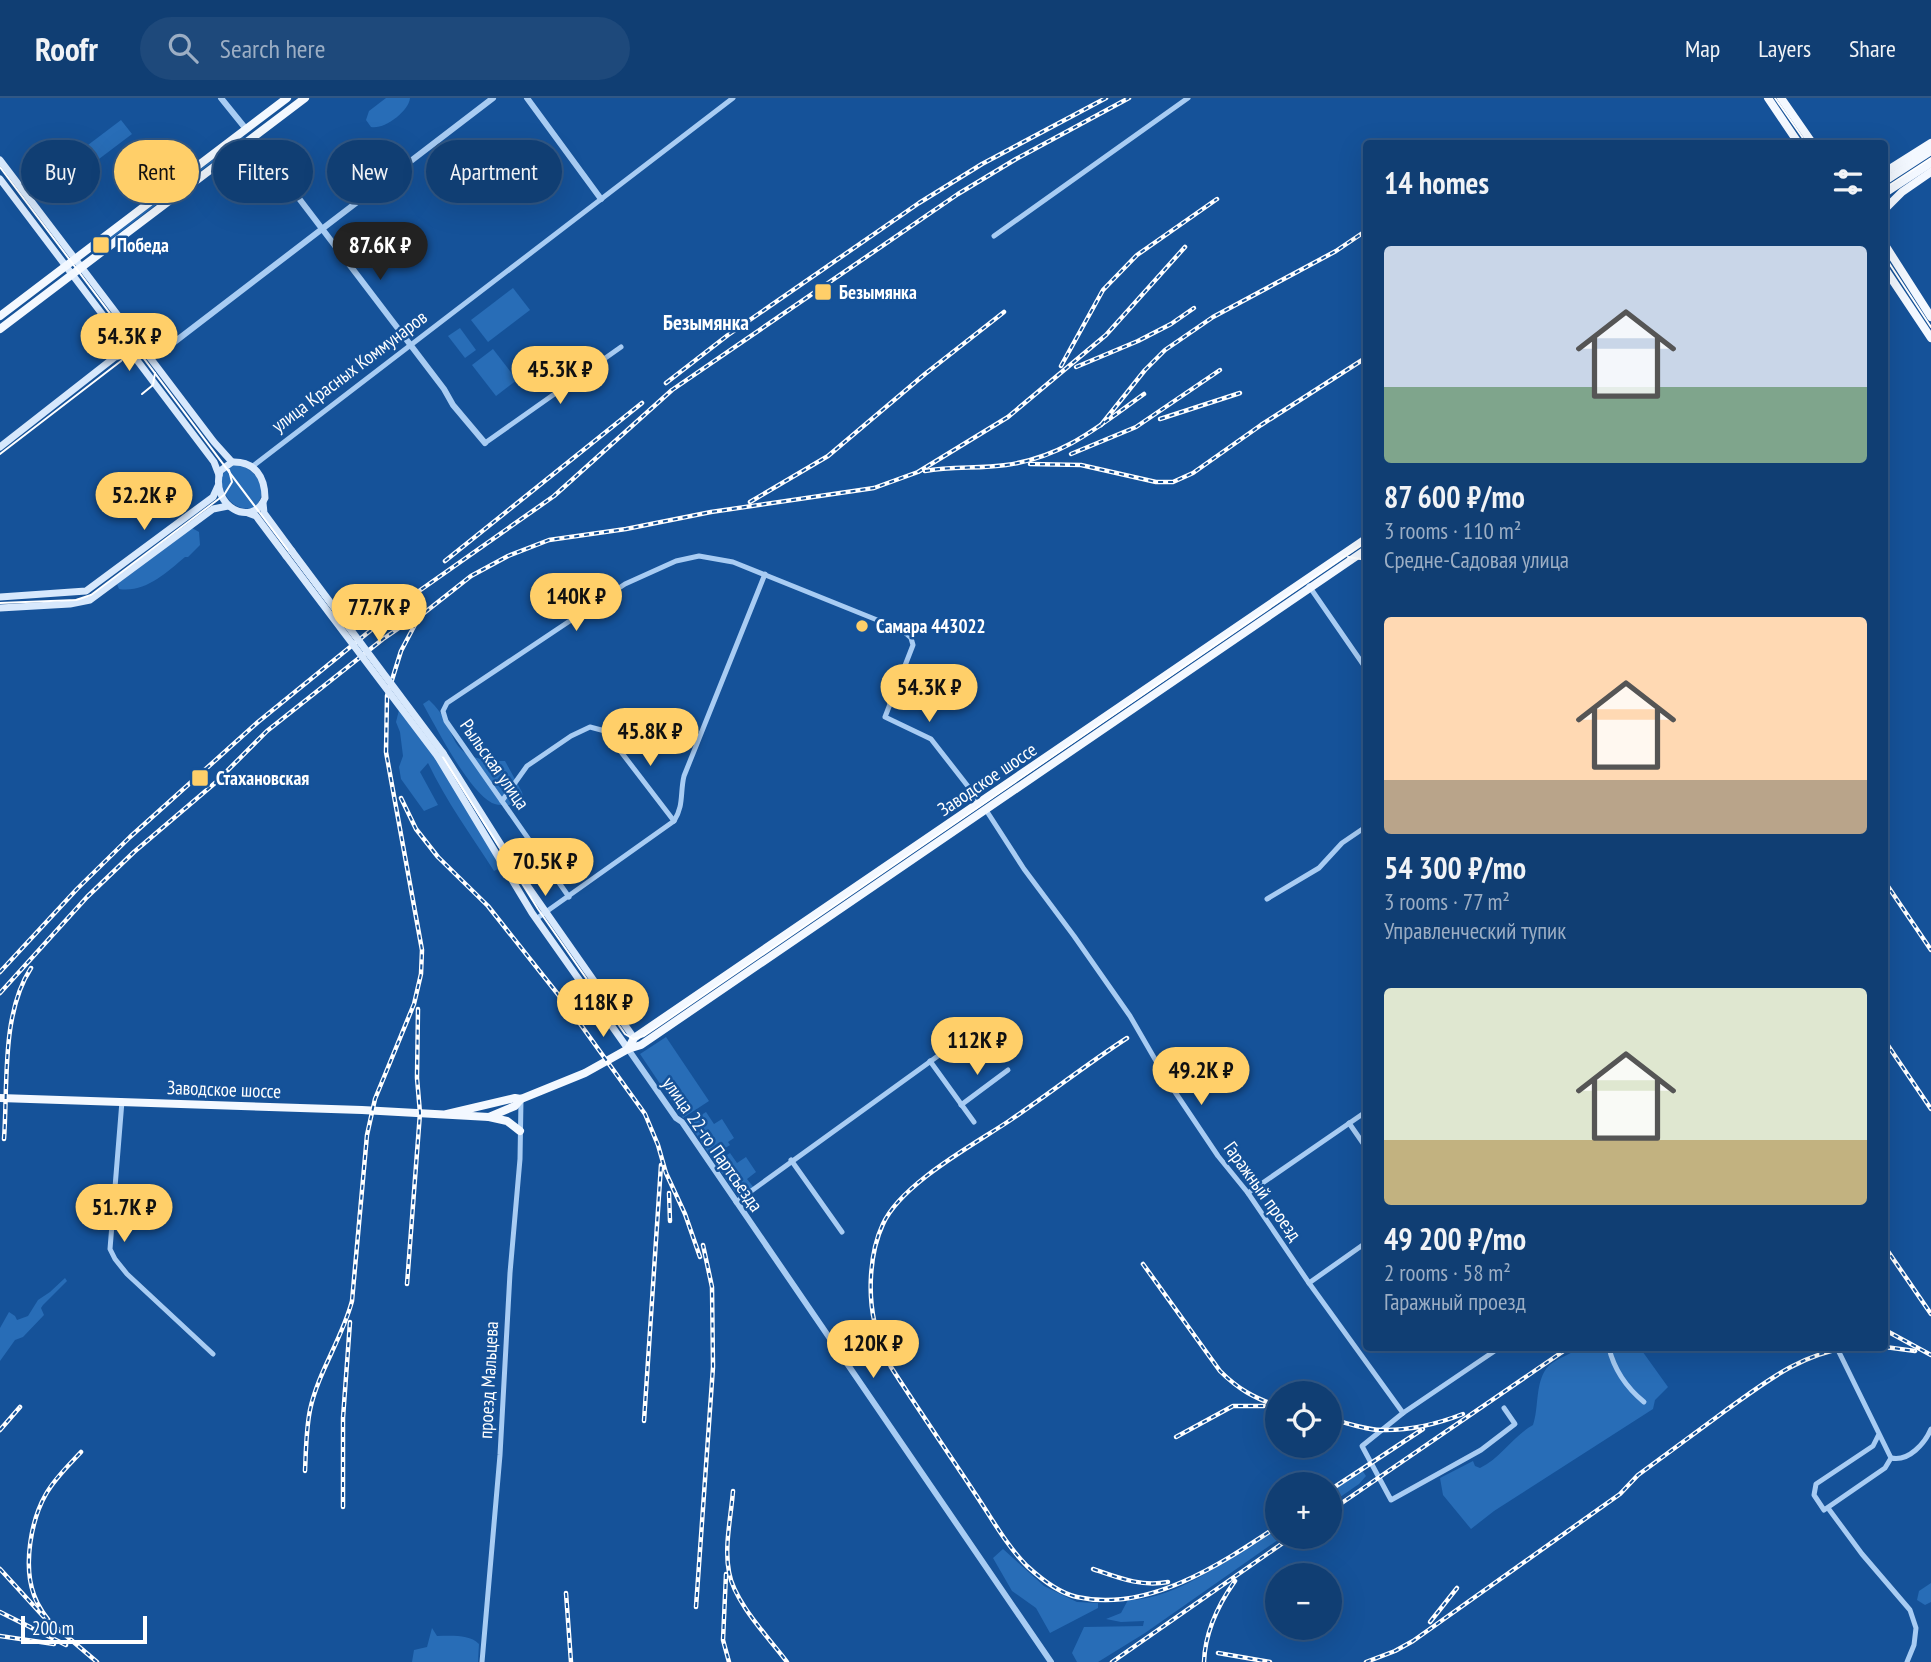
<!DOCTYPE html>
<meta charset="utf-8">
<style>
body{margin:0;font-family:"PT Sans Narrow",sans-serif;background:#1e497b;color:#f1f3f6;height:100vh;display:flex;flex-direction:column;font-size:26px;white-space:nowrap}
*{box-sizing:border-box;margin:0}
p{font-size:23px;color:#9caec4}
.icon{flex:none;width:38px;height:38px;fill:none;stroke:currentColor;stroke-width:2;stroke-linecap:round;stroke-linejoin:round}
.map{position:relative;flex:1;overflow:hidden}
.drawer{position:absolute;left:1363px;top:42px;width:525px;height:1211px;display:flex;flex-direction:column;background:#103e73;border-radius:7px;box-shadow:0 7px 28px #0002,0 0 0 2px #305785}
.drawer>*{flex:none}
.guide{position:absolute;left:21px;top:42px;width:665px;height:63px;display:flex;gap:14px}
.controls{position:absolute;left:1265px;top:1283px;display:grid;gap:14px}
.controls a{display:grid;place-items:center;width:77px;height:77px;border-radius:50%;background:#103e73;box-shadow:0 7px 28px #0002,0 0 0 2px #305785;font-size:35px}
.scale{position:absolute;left:21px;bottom:18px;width:126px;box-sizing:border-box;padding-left:7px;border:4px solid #fff;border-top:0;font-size:19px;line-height:24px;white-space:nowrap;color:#fff;-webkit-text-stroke:5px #155299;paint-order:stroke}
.price{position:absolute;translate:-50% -60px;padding:0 16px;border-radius:24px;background:#ffcf69;color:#111;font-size:23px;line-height:46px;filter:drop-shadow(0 2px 4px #0008)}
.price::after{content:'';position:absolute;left:50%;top:42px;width:21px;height:16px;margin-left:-10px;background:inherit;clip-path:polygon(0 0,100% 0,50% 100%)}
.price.on{background:#222;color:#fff}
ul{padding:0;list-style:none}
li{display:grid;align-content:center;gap:14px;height:371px;padding:0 21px}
li span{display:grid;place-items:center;height:217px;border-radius:7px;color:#555}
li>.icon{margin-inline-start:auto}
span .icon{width:126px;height:126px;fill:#fffc;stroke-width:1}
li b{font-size:30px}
h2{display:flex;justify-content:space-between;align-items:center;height:84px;padding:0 21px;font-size:30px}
.chip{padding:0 24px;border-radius:32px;background:#103e73;box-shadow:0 7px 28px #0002,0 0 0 2px #305785;font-size:24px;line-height:63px}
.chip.on{background:#ffcf69;color:#111}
header{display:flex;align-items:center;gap:42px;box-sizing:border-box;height:98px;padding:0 35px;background:#103e73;border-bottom:2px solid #305785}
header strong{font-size:33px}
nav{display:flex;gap:38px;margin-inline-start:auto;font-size:24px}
.search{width:490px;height:63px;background:#1e497b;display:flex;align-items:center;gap:18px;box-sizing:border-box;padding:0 24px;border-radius:38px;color:#9caec4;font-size:26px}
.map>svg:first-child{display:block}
</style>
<header>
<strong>Roofr</strong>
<div class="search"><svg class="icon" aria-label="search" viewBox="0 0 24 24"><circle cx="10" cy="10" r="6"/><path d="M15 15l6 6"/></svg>Search here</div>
<nav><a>Map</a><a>Layers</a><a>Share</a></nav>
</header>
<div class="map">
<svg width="1931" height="1564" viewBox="0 0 1931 1564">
<rect width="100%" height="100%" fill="#155299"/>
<g fill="#286db7">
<path d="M386 0H410C409 13 384 32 371 29L366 22 369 13Z"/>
<polygon points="121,22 132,36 99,61 88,47"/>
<polygon points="243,39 244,40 99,150 99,148"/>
<polygon points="513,190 530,212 488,244 471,222"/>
<polygon points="460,230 476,252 465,260 448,238"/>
<polygon points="493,251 517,282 496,298 472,267"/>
<path d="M238 366C258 374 270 390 255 410 233 414 222 398 221 378L230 368Z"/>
<path d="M192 430 199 434 200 447 188 459H185C166 475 145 495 119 491L117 486Z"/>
<path d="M429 602C463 633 441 663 505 663L522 694 524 704C515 707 501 709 492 705 468 692 437 631 423 606Z"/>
<path d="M399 612 434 655 502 769 494 773C471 737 446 703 428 665L420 674 438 707 424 713 401 681 399 669 403 658 400 634 396 624Z"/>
<polygon points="666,939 709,1003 683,1020 640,956"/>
<polygon points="706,1014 714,1026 722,1021 734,1040 728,1044 730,1047 711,1059 689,1025"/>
<polygon points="730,1055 737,1065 746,1059 756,1074 747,1081 754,1090 739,1100 715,1065"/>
<polygon points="65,1180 67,1183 43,1207 41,1210 44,1217 23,1239 15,1242 0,1263 0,1230 9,1214 15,1218 17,1222 28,1218 38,1202 50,1194"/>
<path d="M1580 1250H1640L1668 1289 1655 1302 1653 1311 1494 1413 1471 1431 1443 1397 1440 1380 1473 1363 1475 1368 1480 1370C1501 1360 1513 1338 1533 1327 1539 1310 1535 1287 1546 1271 1552 1262 1571 1256 1580 1250Z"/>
<polygon points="1362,1372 1366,1378 1359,1386 1330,1406 1330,1395"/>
<path d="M1277 1431 1278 1438 1282 1439 1145 1535 1098 1564H1077L1072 1555 1084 1529 1143 1528 1144 1523 1121 1524 1106 1521 1121 1515 1128 1502C1176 1503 1236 1455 1277 1431Z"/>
<polygon points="1003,1451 1044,1488 1077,1504 1098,1505 1098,1510 1050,1535 1036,1510 1012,1493 993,1460"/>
<polygon points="1931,1485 1931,1504 1925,1507 1917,1502 1919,1493"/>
<path d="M432 1530 437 1538C451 1538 469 1536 479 1546L478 1564H412L414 1552 427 1549Z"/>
</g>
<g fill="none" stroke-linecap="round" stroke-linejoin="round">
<g stroke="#a8ccf3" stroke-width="5">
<polyline points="994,138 1188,0"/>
<polyline points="485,345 621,249"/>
<polyline points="253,368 733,0"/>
<polyline points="1309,488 1367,572"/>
<polyline points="502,703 527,668 571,638 590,629 605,633 674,723"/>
<polyline points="986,712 1024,771 1074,838 1130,918 1167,982 1218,1058 1248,1095 1309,1185 1403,1315"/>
<polyline points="569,799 446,623 443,613 447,605 625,486 676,463 699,458 733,464 902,532 911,540 913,547 885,619 931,641 981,705"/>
<polyline points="1267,801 1319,770 1342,745 1367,728"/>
<path d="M536 821 674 723C684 708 680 694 684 678L765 476"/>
<polyline points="930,963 974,1024"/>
<polyline points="122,1003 110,1151 115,1161 127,1176 213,1256"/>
<polyline points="961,1007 1008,972"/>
<polyline points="1349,1025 1367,1051"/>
<polyline points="791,1062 842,1134"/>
<polyline points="1248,1095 1367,1013"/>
<polyline points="736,1104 960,942"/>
<polyline points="1309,1185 1367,1144"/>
<polyline points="1499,1250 1403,1315 1362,1348 1391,1402 1481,1352 1515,1326 1504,1310"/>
<path d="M1609 1250C1614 1271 1627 1290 1644 1304"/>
<polyline points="1837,1250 1891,1360 1885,1370 1824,1412 1814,1397 1816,1386 1873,1348 1879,1336"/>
<path d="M1891 1360C1909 1364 1925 1345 1931 1331"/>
<polyline points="1828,1410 1862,1456 1910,1512 1916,1530 1914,1547 1907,1564"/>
<polyline points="482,1564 500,1357 510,1175 520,1061 521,1002"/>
</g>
<g stroke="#a8ccf3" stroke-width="6">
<polyline points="221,0 246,31"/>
<polyline points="527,0 601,101"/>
<polyline points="253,40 444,291 453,307 485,345"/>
<polyline points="150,258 164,252 493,0"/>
<polyline points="628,951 676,1020 682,1024 1051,1564"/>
</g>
<g stroke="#d7e8fc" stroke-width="7">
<polyline points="0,62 214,344 232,364"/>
<polyline points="0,81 214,364 219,377"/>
<polyline points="0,349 115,259 127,256 150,258"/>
<path d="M232 364C255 363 265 379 265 400 252 431 210 408 220 373Z"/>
<polyline points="263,405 264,415 292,453"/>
<polyline points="248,415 256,418 286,458"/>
<polyline points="0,499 86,493 213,399 218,388"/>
<polyline points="0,510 70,506 90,502 213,411 228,408"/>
<polyline points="443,655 522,780 634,940"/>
<polyline points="438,659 532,815 628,951"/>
</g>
<g stroke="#f3f8ff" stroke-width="8">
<polyline points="1768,0 1799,46"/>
<polyline points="1781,0 1813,46"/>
<polyline points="1885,74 1931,45"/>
<polyline points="1885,83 1931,53"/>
<polyline points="1885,95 1931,65"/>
<polyline points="1885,111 1902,94 1931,74"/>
<polyline points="1885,147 1931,219"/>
<polyline points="1885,171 1931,240"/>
<polyline points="0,218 287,0"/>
<polyline points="0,231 305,0"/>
<polyline points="628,951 634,940 1367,440"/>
<polyline points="0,1000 362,1012 489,1019 515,1008 521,1001"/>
<polyline points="447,1016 515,1000 521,1001 585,975 628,951 641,947 1367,451"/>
<polyline points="489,1019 507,1023 520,1033"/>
</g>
<g stroke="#fff" stroke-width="2">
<polyline points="1775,0 1807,46"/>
<polyline points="0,69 441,656 538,811 625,936 633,941 644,938 1367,443"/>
<polyline points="1885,90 1931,60"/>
<polyline points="1885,159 1931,229"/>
<polyline points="142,296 153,287 155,275"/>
<polyline points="0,356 121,263 129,251 130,240"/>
<polyline points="1348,459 1367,462"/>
<polyline points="0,505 76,502 91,497 224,397 232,384 229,372"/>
</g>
<g stroke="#fff" stroke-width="4.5">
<g id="rail">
<polyline points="1061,268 1103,192 1137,157 1217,101"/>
<polyline points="1076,269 1138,243 1171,226 1194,210"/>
<polyline points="666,285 728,237 919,105 982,66 1106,0"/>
<polyline points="1160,321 1240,295"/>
<polyline points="1101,327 1145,272 1165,252 1213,219 1336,153 1367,132"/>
<polyline points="1071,356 1136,329 1220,272"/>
<polyline points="1030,366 1081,367 1156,384 1173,384 1193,375 1261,327 1367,259"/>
<path d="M925 373C952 368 979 371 1006 367 1064 359 1099 328 1144 296"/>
<polyline points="750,404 828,358 925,276 1004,214"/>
<polyline points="445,463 642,305"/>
<polyline points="401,700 416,731 438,759 488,808 568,909 645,1016 658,1047 666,1075 685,1116 700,1159"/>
<polyline points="1885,784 1931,852"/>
<polyline points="0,874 77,791 130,739 258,624 419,493 554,398 672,292 958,96 1016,61 1129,0"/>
<polyline points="0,895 87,799 134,754 215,685 267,633 383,541 418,517"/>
<path d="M1127 940C1087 966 1049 996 1009 1023 973 1047 901 1086 883 1126 875 1143 872 1160 871 1178 869 1212 876 1239 891 1269 918 1311 947 1353 974 1394 991 1419 1006 1447 1027 1468 1040 1480 1059 1495 1077 1499 1148 1515 1221 1466 1278 1428"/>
<polyline points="1885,943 1931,1011"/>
<path d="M4 1041C8 987 1 916 31 870"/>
<polyline points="669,1095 670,1123"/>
<polyline points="1885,1149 1931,1216"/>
<path d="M1143 1166 1220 1273C1238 1291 1254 1300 1278 1308"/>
<polyline points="407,1186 420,1015 417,980 418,911"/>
<polyline points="1885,1232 1931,1257"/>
<polyline points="1885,1249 1915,1253"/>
<path d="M1330 1321C1348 1325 1368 1333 1386 1332 1411 1332 1440 1325 1463 1316"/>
<polyline points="644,1323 661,1067"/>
<polyline points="0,1332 20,1309"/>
<polyline points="1176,1339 1233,1308 1264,1308"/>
<path d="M305 1373C306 1353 306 1332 310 1312 318 1274 342 1241 352 1203L367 1037 375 1001 414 906 421 876 422 852 386 654 387 598 401 553 419 519 471 478 508 458 549 442 626 431 711 414 874 390 918 374 1008 319 1106 237 1185 149"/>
<polyline points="1330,1392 1423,1331"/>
<path d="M733 1393C731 1419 724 1449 729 1474 734 1504 769 1540 787 1564"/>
<polyline points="343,1409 343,1320 350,1224"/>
<polyline points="1330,1413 1568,1250"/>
<polyline points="0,1471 43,1518 97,1564"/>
<path d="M1093 1471C1119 1480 1141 1489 1168 1484"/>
<polyline points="726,1476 723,1542 729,1564"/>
<polyline points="566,1495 571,1564"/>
<polyline points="696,1509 713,1269 712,1189 703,1147"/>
<polyline points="0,1514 66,1547"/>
<polyline points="1430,1524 1457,1490"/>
<path d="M54 1529C46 1519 38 1509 34 1497 23 1467 31 1422 46 1396 55 1380 69 1367 81 1354"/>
<polyline points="0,1538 54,1546"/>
<polyline points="1218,1555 1270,1564"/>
<polyline points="1112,1564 1293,1438"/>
<path d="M1204 1564C1205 1534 1218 1507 1235 1483"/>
<path d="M1366 1564 1395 1553 1413 1543 1620 1396 1638 1377C1667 1356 1696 1334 1725 1313 1763 1286 1801 1255 1849 1250"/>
</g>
</g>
<use href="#rail" stroke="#155299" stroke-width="2" stroke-dasharray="5" stroke-linecap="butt"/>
<g stroke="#d7e8fc" stroke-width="7">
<polyline points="292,453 443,655"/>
<polyline points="286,458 438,659"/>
</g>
</g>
<g fill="#ffcf69" stroke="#155299" stroke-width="2.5">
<rect x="92" y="138" width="18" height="18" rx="3.5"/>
<rect x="814" y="185" width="18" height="18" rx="3.5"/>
<circle cx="862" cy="528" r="7"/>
<rect x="191" y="671" width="18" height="18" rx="3.5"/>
</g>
<g text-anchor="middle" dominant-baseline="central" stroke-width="5" stroke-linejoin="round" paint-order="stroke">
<g font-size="19" font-weight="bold" fill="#fff" stroke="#155299" text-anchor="start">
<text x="117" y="147">Победа</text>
<text x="839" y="194">Безымянка</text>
<text x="876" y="528">Самара 443022</text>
<text x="216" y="680">Стахановская</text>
</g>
<g font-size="19" fill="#fff" stroke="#155299">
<text transform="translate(349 273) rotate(-37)">улица Красных Коммунаров</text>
<text transform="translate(495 666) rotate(55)">Рыльская улица</text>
<text transform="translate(987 681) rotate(-34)">Заводское шоссе</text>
<text transform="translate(224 991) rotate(2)">Заводское шоссе</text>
<text transform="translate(713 1046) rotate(55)">улица 22-го Партсъезда</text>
<text transform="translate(1263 1093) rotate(54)">Гаражный проезд</text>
<text transform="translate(488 1282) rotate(-87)">проезд Мальцева</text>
</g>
<g font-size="21" font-weight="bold" fill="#fff" stroke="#155299">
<text x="706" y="224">Безымянка</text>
</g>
</g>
</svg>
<div class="controls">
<a><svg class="icon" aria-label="locate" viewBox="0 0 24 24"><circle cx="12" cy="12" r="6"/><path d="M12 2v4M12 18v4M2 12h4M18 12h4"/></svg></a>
<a>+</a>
<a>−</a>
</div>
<div class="scale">200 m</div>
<b class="price on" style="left:380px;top:184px">87.6K ₽</b>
<b class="price" style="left:129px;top:275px">54.3K ₽</b>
<b class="price" style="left:560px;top:308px">45.3K ₽</b>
<b class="price" style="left:144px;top:434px">52.2K ₽</b>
<b class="price" style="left:576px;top:535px">140K ₽</b>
<b class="price" style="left:379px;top:546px">77.7K ₽</b>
<b class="price" style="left:929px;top:626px">54.3K ₽</b>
<b class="price" style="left:650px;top:670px">45.8K ₽</b>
<b class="price" style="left:545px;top:800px">70.5K ₽</b>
<b class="price" style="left:603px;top:941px">118K ₽</b>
<b class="price" style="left:977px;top:979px">112K ₽</b>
<b class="price" style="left:1201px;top:1009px">49.2K ₽</b>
<b class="price" style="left:124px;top:1146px">51.7K ₽</b>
<b class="price" style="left:873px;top:1282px">120K ₽</b>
<div class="guide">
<a class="chip">Buy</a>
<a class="chip on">Rent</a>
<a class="chip">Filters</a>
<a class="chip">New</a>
<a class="chip">Apartment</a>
</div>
<section class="drawer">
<h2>14 homes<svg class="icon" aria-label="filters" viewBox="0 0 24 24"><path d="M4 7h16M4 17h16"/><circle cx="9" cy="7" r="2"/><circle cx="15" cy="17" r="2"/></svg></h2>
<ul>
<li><span style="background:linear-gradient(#c9d6e8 65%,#7fa58c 0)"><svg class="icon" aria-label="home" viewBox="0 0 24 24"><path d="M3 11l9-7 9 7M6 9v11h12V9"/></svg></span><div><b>87 600 ₽/mo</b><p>3 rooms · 110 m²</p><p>Средне-Садовая улица</p></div></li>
<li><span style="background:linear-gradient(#ffd9b3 75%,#b9a48a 0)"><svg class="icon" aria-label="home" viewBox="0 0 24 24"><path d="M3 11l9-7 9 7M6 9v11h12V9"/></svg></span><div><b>54 300 ₽/mo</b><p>3 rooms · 77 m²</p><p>Управленческий тупик</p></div></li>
<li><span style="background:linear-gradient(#dfe7d0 70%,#c2b280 0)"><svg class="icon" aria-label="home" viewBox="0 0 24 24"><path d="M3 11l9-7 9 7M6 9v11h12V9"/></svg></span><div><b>49 200 ₽/mo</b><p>2 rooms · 58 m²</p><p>Гаражный проезд</p></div></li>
</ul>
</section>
</div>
